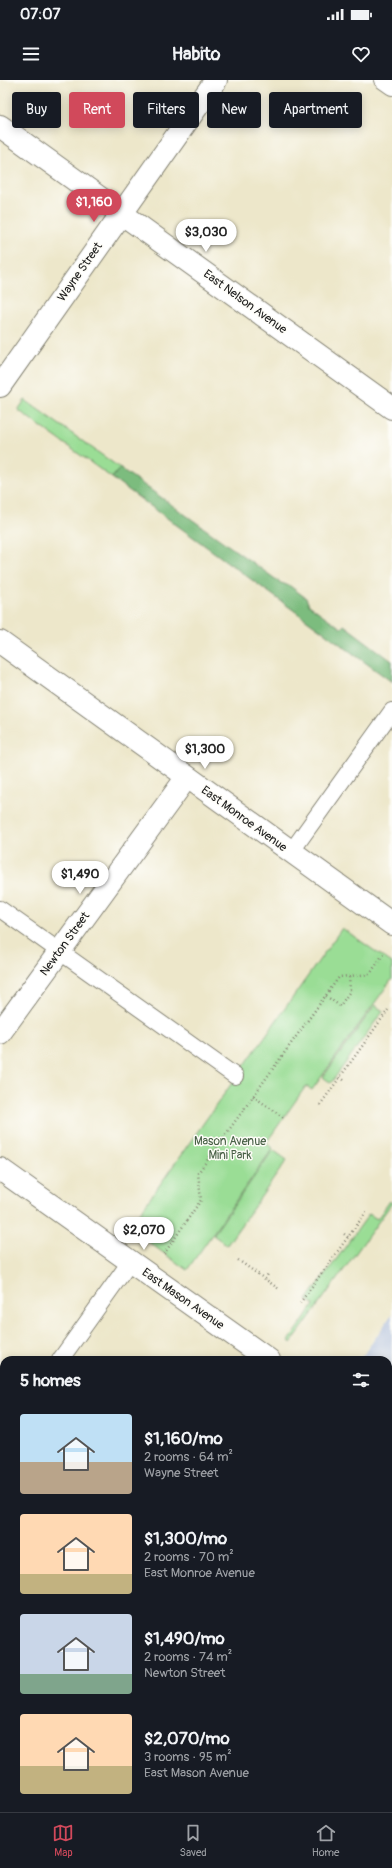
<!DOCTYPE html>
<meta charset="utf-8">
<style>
body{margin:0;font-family:Pangolin,sans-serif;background:#20242c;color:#f1f3f6;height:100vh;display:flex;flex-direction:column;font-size:15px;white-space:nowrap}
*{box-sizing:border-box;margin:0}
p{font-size:13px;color:#9ea1a6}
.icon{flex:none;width:22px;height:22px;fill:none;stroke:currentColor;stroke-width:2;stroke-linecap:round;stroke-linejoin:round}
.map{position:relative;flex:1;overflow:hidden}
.side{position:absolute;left:0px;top:1276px;width:392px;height:456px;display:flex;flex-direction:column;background:#171b24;border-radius:12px 12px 0 0;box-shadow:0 2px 10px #0003}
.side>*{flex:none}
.hud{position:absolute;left:12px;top:12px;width:368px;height:36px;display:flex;gap:8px}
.price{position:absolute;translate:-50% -34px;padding:0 9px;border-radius:14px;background:#fff;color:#222;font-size:13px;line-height:26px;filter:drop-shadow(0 1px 2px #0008)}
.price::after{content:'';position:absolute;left:50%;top:24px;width:12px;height:9px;margin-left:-6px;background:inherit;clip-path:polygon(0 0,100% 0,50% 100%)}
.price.on{background:#d1495b;color:#fff}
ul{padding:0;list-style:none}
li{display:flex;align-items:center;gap:12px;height:100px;padding:0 20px}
li span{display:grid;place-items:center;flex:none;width:112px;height:80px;border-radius:4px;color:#555}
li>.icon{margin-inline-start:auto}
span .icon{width:48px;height:48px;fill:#fffc;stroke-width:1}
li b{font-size:17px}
h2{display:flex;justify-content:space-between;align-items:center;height:48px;padding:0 20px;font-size:17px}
.pill{padding:0 14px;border-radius:4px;background:#171b24;box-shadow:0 2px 10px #0003;font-size:14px;line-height:36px}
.pill.on{background:#d1495b;color:#fff}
.status{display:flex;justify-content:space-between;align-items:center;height:28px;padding:0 20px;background:#171b24;direction:ltr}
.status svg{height:11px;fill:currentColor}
header{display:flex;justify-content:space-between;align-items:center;height:52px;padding:0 20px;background:#171b24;font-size:18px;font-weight:800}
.menu{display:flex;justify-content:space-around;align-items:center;height:56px;border-top:1px solid #363941;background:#171b24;font-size:11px;color:#9ea1a6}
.menu a{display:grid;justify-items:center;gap:2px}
.menu .on{color:#d1495b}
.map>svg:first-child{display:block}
</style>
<div class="status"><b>07:07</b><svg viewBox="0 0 49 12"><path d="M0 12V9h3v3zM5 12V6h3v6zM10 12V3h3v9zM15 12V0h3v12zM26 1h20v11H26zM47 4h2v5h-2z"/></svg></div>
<header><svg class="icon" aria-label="menu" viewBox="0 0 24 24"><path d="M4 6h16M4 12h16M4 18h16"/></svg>Habito<svg class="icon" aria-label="heart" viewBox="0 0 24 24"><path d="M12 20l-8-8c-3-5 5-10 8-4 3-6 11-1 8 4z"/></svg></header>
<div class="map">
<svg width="392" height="1732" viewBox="0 0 392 1732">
<rect width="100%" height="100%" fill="#fdfcf7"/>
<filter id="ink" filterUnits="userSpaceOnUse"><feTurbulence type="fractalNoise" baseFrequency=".025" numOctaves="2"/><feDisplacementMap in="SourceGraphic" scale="8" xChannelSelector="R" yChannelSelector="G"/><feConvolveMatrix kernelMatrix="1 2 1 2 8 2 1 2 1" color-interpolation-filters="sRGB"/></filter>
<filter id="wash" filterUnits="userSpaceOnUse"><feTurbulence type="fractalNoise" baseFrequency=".012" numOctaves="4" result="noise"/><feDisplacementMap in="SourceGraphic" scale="16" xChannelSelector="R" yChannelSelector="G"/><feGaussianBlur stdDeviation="0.9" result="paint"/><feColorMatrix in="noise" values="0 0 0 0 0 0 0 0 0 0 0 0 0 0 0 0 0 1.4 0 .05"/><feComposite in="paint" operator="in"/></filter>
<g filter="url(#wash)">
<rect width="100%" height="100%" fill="#ede7ca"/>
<polygon fill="#b7c5de" points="392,1234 392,1322 388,1328 388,1280 360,1280"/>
<g fill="#9add95" stroke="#5b7c58">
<polygon points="25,320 120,388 112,398 18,330"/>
<polygon points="342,848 392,883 392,899 312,1010 306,1006 266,1063 273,1068 187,1190 129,1148"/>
<polygon points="375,925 383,931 331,1003 323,997"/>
<polygon points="273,1070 287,1080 227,1165 213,1155"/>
<polygon points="390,1121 392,1123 291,1263 289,1261 314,1225 307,1220 369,1134 377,1139"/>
<polygon points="85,1728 119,1728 116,1732 81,1732"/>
</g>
<polygon fill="#7bbc7e" stroke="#4c6c4d" points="120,388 281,503 290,506 306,518 309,525 341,548 344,545 392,581 392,602 112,398"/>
</g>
<g filter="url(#ink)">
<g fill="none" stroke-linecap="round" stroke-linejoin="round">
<g stroke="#848273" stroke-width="18">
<g id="service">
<polyline points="382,0 392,7"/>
<polyline points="291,772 392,631"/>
<polyline points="0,829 235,996"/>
<polyline points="60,1280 130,1182"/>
<polyline points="0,1363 4,1357"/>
<polyline points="388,1661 392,1664"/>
</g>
</g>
<g stroke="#848273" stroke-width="24">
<g id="minor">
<polyline points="0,46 392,328"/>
<polyline points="0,306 216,0"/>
<polyline points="0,953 187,697"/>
<polyline points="0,1089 269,1280"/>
<polyline points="388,1365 392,1368"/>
<polyline points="0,1389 4,1392"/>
</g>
</g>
<g stroke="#848273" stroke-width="24">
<g id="tertiary">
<polyline points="0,562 392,844"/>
<polyline points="388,1402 392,1397"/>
<polyline points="70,1732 74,1728"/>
<polyline points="130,1732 133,1728"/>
</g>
</g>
<g stroke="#848273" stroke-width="2.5" stroke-dasharray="1 3" stroke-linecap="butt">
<polyline points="326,916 340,926 350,911 349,896"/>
<polyline points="340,997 345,1001"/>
<polyline points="253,1016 284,1038"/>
<polyline points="320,1025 388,930"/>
<polyline points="344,1154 348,1157"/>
<polyline points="164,1174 201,1120 198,1093 339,897 370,894 384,873"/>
<polyline points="238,1180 279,1209"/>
<polyline points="265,1199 268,1194"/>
<polyline points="300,1223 367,1131"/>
</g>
<use href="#service" stroke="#fff" stroke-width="16"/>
<use href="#minor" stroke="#fff" stroke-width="22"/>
<use href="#tertiary" stroke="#fff" stroke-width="22"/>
</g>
</g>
<g text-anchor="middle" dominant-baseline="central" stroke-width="3" stroke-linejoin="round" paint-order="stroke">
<g font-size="12" fill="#1c1c1c" stroke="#fdfcf7">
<text transform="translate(80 192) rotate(-55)">Wayne Street</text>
<text transform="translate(245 222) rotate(36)">East Nelson Avenue</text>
<text transform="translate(244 739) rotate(36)">East Monroe Avenue</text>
<text transform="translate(65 864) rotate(-54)">Newton Street</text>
<text transform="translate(183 1219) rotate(35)">East Mason Avenue</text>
</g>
<g font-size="12" fill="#486046" stroke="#fdfcf7">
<text x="230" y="1061">Mason Avenue<tspan x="230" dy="14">Mini Park</tspan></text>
</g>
</g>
</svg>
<b class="price on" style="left:94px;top:143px">$1,160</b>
<b class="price" style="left:206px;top:173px">$3,030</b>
<b class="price" style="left:205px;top:690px">$1,300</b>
<b class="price" style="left:80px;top:815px">$1,490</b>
<b class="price" style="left:144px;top:1171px">$2,070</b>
<div class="hud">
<a class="pill">Buy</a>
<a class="pill on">Rent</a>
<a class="pill">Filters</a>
<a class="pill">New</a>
<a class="pill">Apartment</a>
</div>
<section class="side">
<h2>5 homes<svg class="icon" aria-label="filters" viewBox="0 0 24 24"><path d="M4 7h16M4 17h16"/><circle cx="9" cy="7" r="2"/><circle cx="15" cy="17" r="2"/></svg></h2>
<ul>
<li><span style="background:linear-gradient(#bfe0f5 60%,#b9a48a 0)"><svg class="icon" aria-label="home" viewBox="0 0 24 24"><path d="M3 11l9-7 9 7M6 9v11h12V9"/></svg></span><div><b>$1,160/mo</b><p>2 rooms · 64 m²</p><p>Wayne Street</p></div></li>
<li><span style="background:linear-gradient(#ffd9b3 75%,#c2b280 0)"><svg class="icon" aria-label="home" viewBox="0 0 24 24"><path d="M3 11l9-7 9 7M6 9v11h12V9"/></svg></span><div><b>$1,300/mo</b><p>2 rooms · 70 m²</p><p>East Monroe Avenue</p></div></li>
<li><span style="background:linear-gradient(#c9d6e8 75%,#7fa58c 0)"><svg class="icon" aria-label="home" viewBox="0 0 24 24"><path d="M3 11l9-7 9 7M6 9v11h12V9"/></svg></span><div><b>$1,490/mo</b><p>2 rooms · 74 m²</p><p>Newton Street</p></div></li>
<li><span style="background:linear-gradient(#ffd9b3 65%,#c2b280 0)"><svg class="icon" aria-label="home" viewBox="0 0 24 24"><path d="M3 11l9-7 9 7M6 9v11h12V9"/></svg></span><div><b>$2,070/mo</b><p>3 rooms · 95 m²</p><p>East Mason Avenue</p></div></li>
</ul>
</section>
</div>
<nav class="menu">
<a class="on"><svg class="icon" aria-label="map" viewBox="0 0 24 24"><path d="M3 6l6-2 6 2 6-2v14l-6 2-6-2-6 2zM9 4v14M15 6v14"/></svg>Map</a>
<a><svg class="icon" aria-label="saved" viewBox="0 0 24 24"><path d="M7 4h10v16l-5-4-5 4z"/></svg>Saved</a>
<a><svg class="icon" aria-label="home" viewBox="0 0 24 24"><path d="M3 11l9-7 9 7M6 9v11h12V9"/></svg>Home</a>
</nav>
